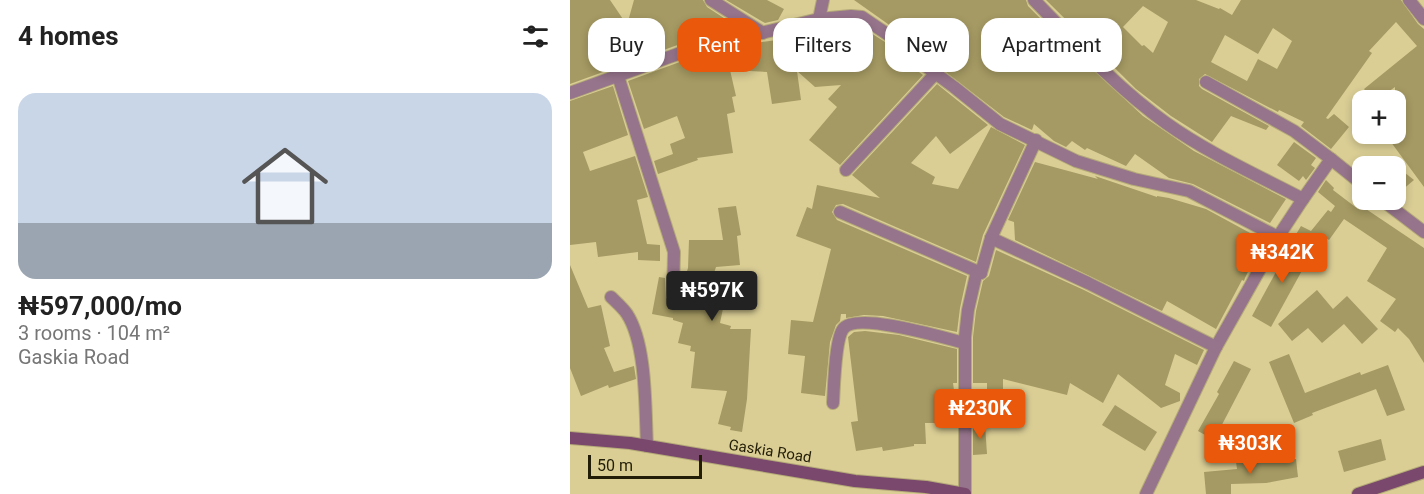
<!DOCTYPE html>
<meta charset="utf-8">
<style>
body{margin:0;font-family:Roboto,sans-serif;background:#f2f2f2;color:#222;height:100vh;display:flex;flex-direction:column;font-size:22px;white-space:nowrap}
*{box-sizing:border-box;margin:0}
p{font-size:20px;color:#767676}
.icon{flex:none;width:33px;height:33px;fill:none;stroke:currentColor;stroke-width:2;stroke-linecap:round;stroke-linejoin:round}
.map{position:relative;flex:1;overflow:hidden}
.drawer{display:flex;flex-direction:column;background:#fff;width:570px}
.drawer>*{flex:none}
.hud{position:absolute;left:18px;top:18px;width:570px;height:54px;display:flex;gap:12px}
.controls{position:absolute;left:782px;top:90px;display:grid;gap:12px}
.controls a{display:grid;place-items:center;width:54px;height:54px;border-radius:12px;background:#fff;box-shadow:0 3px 9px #0003;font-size:30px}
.scale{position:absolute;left:18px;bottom:15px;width:114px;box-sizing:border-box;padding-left:6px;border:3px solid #221d06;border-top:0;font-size:16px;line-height:21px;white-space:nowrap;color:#221d06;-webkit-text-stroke:4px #dace95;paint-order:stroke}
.price{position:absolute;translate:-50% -51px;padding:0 14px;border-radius:6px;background:#ea580c;color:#fff;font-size:20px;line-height:39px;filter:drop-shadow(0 2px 3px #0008)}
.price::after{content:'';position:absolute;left:50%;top:36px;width:18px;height:14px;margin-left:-9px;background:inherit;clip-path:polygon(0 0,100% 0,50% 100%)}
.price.selected{background:#222;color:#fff}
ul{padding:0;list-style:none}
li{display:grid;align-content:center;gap:12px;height:318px;padding:0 18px}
li span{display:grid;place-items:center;height:186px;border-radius:18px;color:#555}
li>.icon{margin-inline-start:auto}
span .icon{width:108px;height:108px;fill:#fffc;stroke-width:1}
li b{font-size:26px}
h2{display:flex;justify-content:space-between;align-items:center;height:72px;padding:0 18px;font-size:26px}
.chip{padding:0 21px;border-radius:18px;background:#fff;box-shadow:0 3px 9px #0003;font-size:21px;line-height:54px}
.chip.selected{background:#ea580c;color:#fff}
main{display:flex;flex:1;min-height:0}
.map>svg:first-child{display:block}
</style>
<main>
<section class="drawer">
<h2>4 homes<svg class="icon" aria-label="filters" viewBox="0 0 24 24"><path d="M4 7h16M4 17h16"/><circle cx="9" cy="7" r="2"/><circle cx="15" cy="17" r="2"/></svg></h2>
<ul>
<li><span style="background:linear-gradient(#c9d6e8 70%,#9aa5b1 0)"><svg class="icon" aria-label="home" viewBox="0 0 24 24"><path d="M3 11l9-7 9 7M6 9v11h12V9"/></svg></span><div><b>₦597,000/mo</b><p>3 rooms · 104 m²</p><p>Gaskia Road</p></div></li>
</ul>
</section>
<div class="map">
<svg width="854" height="494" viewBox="0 0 854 494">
<rect width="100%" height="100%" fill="#dace95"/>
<g fill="#a59a63" fill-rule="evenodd">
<polygon points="0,0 40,0 57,25 64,0 133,0 137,7 160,22 162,32 113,43 0,84"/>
<polygon points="156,0 197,0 214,9 208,20 195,23"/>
<polygon points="284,0 456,0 458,6 506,54 573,116 624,151 716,199 700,223 623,184 599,178 565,154 556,166 517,148 515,150 502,141 496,147 484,141 464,124 462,130 434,117 337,42 325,29"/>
<path d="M476 0H626L649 9 650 8 662 15 671 0H831L848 24 854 29V187L815 134H825V87L807 100H803L794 89 847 46 826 22 799 51 802 53 756 118 758 119 764 114 779 127 761 149 731 126 734 122 709 110 708 112 635 74 629 79V86L632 89 699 126 696 130 661 116 642 142 601 116 566 89ZM573 6 598 22 583 53 574 45 572 46 553 27ZM703 28 722 41 707 69 688 59 677 81 641 62 655 35 688 54Z"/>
<polygon points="290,26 315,42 326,55 353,75 270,165 239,140 267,107 258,99 271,85 245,87 227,71 231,100 202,104 197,72 160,70 166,96 162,97 165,112 157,114 163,153 127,158 128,160 88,174 84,161 103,154 100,144 115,138 107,116 74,129 58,81 118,59 185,43 222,38 226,68 248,66 247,28"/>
<polygon points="367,84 418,125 380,154 366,136 341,163 365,177 362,184 388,189 421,127 455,145 413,235 406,262 273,204 266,205 262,212 267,220 397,276 390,308 387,332 313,316 294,315 276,318 276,314 271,314 270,321 266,325 260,342 255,396 231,393 235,356 218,354 221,320 243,322 261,249 226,236 237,207 242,209 247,185 310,198 282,175"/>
<polygon points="43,86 58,135 13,152 20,171 65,156 78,197 67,200 77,244 90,245 90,261 68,260 68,252 28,257 26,242 0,245 0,101"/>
<polygon points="724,142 746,158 741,165 745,168 736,180 733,176 729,181 707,165"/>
<polygon points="465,162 528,179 525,176 587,197 587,196 599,198 636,209 693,240 675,278 674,281 672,280 646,329 597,301 592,311 445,240 444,222 438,220"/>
<polygon points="825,165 844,180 825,196"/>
<polygon points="756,180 764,188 763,190 788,209 790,205 854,248 854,363 839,339 828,328 825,332 810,321 826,299 797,281 817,248 774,219 759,240 752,235 745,248 725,236 731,226 741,231 758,210 761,212 765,206 748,192"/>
<polygon points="166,206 171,235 167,236 170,265 146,267 138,291 156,294 150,323 161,326 160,329 181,329 177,399 172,432 160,430 161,427 148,424 157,391 121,388 125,352 120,351 121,346 108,343 113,323 103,320 103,318 82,314 89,277 95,278 96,298 102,302 107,301 111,295 112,281 114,281 118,268 119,240 153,240 148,208"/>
<polygon points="724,239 740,256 701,327 682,316"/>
<polygon points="426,250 514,290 634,350 627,365 605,354 595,385 610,393 610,401 591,408 548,374 533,403 500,383 497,395 433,379 433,394 417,393 417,383 403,383 403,337 406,311 413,281 419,276"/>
<polygon points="0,265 18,308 31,305 40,346 34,348 44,372 64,366 66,379 39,388 38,385 11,396 0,368"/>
<polygon points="747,290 763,309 777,296 808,329 792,344 774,324 752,343 738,328 722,341 708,324"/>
<polygon points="295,331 329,335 387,349 387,383 383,383 385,397 367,400 369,423 355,423 356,444 344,444 344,446 313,451 312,447 286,451 281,422 288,421 278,337 284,332"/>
<polygon points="719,354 735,393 790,372 791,375 818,365 835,410 817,416 806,389 742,413 743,415 724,423 699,362"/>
<polygon points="664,361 681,369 644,440 628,431 649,394 647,392"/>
<polygon points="545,405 587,432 575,451 532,425"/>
<polygon points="415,425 417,454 403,455 403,426"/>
<polygon points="811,439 816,460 774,472 768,451"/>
<polygon points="726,459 728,477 696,483 661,484 661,494 636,494 634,472 667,469 666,462"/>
</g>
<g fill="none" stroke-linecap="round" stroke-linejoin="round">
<g stroke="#b5ab78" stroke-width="14">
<g id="street">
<polyline points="141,0 193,33"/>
<path d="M464 0C506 43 547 88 596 123 638 153 687 175 733 199L708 237 646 347 576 494"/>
<polyline points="839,0 854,19"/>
<polyline points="249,19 253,0"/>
<polyline points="48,76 104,252 103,294"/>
<polyline points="636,82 724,131 761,159 733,199"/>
<polyline points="0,93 116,51 249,19 281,16 292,17 320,36 331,48 384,87 430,124 506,161 564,179 619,191 708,237"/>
<polyline points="761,159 792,184"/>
<polyline points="276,170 366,73"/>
<polyline points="812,200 854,232"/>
<polyline points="270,212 411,273"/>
<polyline points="421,238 518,283 646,347"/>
<path d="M41 297C46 302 53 308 57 314 77 345 75 409 77 446"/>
<path d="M263 403C264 387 265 340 273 329 286 311 374 338 395 343"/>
<polyline points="395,494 395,337 398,310 406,275 411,273 421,238 466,140"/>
</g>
</g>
<g stroke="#b5ab78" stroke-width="14">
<g id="secondary">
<polyline points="0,438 60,443 285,481 356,487 395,494"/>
<polyline points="788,494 854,472"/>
</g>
</g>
<use href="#street" stroke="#96748b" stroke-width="12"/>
<use href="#secondary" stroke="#79486c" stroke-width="12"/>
</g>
<g text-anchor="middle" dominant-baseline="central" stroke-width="4.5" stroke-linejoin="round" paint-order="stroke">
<g font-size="15" fill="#221d06" stroke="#dace95">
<text transform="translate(200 451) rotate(9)">Gaskia Road</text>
</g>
</g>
</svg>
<div class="controls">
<a>+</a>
<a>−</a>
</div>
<div class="scale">50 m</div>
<b class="price" style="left:712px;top:284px">₦342K</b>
<b class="price selected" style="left:142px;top:322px">₦597K</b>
<b class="price" style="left:410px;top:440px">₦230K</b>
<b class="price" style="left:680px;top:475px">₦303K</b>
<div class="hud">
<a class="chip">Buy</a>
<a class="chip selected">Rent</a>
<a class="chip">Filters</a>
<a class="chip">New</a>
<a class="chip">Apartment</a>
</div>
</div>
</main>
